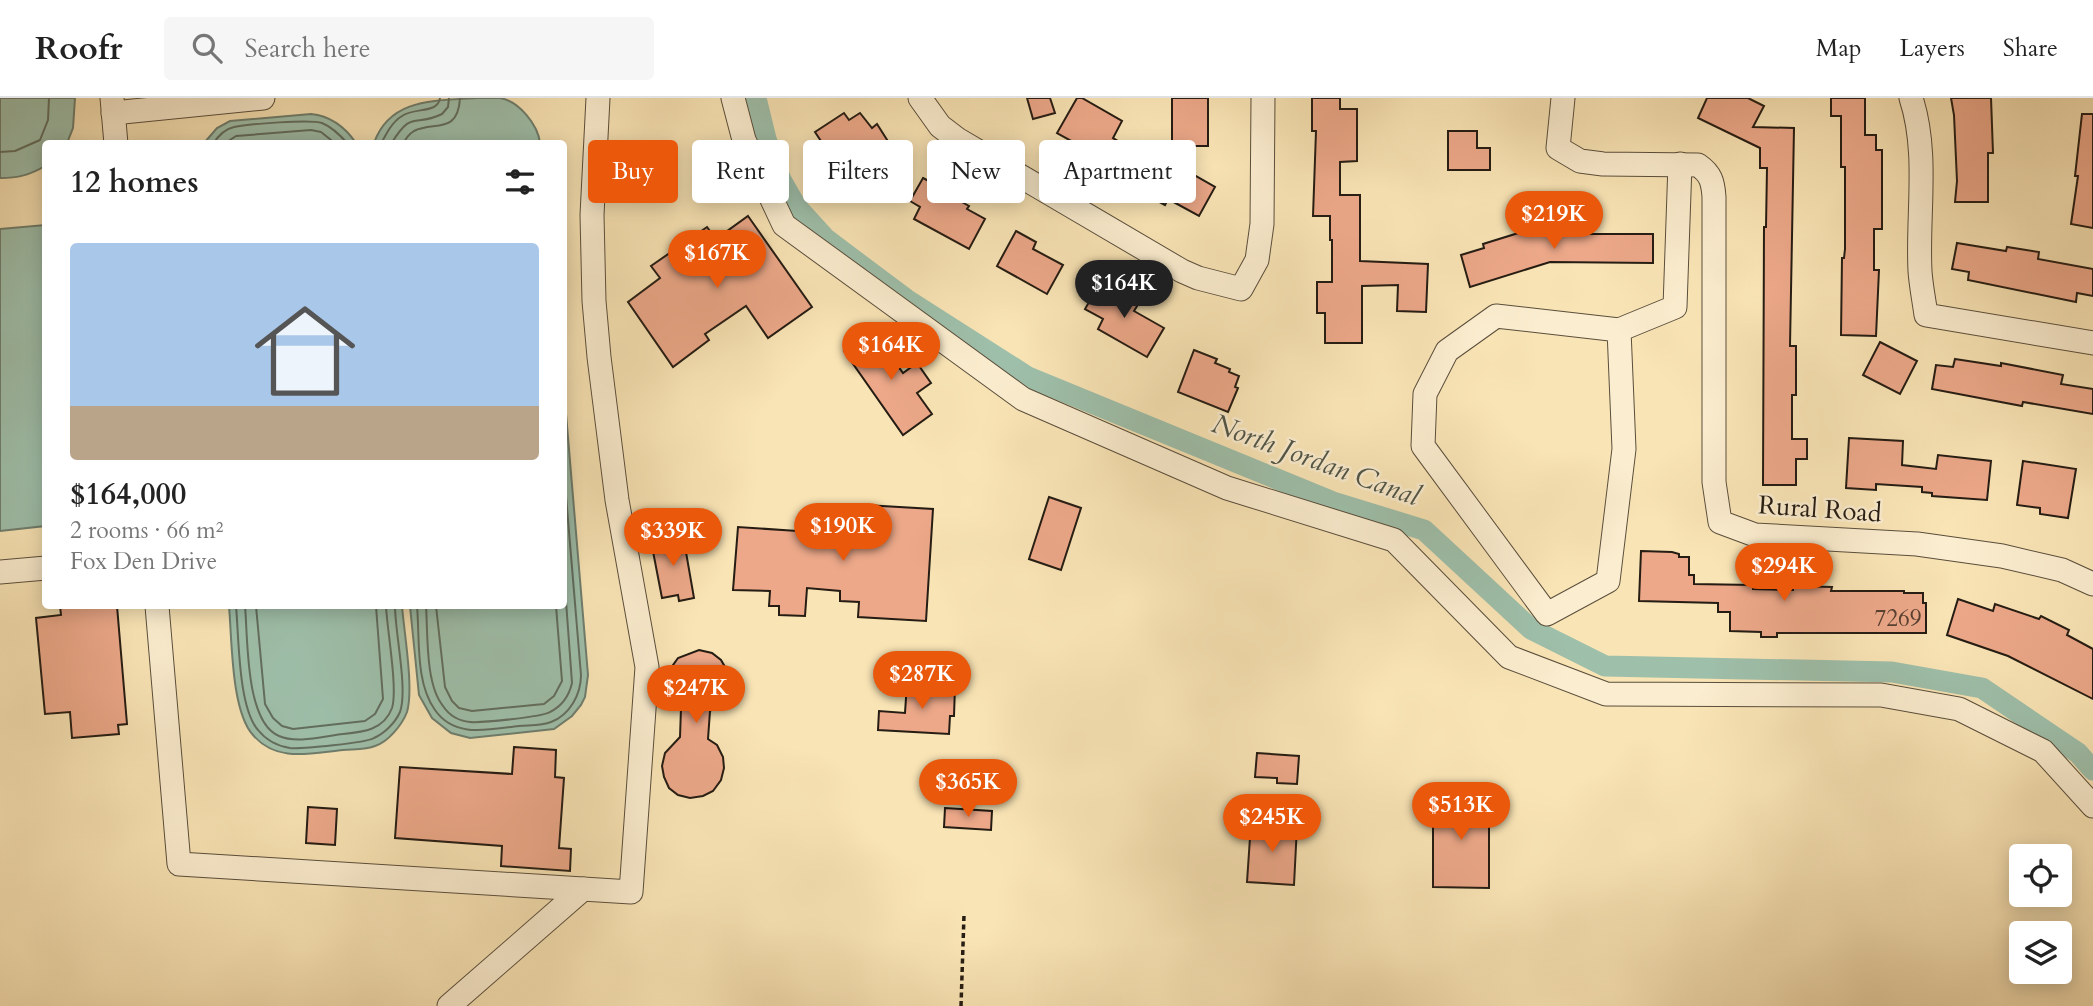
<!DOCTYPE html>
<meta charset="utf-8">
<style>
body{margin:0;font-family:Cardo,serif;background:#f6f6f6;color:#222;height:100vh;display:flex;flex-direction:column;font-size:26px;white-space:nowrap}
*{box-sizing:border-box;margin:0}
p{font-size:23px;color:#767676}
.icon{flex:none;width:38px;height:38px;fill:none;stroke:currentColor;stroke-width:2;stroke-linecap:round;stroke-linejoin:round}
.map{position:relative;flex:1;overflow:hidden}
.sheet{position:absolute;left:42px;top:42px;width:525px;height:469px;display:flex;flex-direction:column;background:#fff;border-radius:7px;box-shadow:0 4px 18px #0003}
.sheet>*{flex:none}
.banner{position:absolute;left:588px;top:42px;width:665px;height:63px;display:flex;gap:14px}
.fabs{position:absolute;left:2009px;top:746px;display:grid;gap:14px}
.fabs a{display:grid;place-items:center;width:63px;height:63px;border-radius:7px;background:#fff;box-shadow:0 4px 18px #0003;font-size:35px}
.price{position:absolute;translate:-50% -60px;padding:0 16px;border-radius:24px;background:#ea580c;color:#fff;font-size:23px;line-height:46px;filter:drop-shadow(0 2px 4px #0008)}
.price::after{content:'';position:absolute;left:50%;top:42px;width:21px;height:16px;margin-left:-10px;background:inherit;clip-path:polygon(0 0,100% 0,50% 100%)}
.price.selected{background:#222;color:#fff}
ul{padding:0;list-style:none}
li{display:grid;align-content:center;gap:14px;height:371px;padding:0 28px}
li+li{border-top:2px solid #e0e0e0}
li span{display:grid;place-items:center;height:217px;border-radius:7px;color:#555}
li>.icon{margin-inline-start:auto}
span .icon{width:126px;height:126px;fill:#fffc;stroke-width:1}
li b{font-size:30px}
h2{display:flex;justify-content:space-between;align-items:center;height:84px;padding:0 28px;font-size:30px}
.pill{padding:0 24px;border-radius:7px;background:#fff;box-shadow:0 4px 18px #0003;font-size:24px;line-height:63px}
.pill.selected{background:#ea580c;color:#fff}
header{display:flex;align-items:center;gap:42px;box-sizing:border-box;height:98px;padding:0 35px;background:#fff;border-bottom:2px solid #e0e0e0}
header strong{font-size:33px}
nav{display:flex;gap:38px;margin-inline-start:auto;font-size:24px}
.search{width:490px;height:63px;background:#f6f6f6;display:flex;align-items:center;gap:18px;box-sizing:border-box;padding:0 24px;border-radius:7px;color:#767676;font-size:26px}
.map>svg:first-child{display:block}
</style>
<header>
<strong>Roofr</strong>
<div class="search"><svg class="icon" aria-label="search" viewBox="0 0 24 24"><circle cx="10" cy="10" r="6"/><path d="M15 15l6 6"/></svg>Search here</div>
<nav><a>Map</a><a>Layers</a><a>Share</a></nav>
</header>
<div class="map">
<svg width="2093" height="908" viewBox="0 0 2093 908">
<rect width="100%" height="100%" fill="#f9e4b5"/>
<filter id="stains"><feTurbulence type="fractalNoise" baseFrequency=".00286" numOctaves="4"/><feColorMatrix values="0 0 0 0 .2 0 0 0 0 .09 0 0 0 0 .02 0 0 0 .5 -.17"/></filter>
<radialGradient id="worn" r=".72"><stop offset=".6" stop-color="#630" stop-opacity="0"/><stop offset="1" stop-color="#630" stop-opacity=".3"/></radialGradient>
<g fill="#9ebfaa" stroke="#6e7e6e" stroke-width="2">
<path d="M0 0H75L73 30 67 45 46 46 45 68C30 77 18 80 0 80Z"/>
<path d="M477 0C484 0 493 0 500 0 519 3 538 27 540 45H374C390 0 434 3 477 0Z"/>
<path d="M311 16C331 18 345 29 356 45H204L217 30 230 23Z"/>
<polygon points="45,127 45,428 0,433 0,131"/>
<polygon points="564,292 588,577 585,599 581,607 572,618 554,631 470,640 451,635 432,620 419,597 410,508 564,508"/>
<path d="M229 508H402C404 534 414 590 407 614 402 627 388 644 375 648 366 652 353 651 343 652 311 655 277 665 253 637 231 613 232 541 229 508Z"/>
</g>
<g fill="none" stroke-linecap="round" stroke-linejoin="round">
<g stroke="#626e5e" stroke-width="2">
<path d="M213 46C218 38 225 31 234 29 248 26 311 21 322 25 332 29 341 38 348 46"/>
<polyline points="224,46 236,38 311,32 321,34 336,46"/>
<path d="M381 46C386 36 392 24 402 18 415 9 438 16 440 0"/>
<path d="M391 46C413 10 414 30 442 16L448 9 449 0"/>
<path d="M403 46C406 40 409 36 414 33 434 23 458 37 460 0"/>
<polyline points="0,54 15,53 40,42 48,22 49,0"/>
<path d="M236 508C239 539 238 609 258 632 266 642 277 648 290 650 301 651 366 645 374 640 385 635 395 625 400 614 408 591 395 535 395 508"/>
<path d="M245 508C248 540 245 624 279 638 297 646 324 638 343 636 363 634 384 632 392 610 398 591 387 531 386 508"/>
<polyline points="256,508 265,606 273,620 282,628 293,631 365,623 375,616 383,601 376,508"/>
<path d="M417 508C420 540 415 584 435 612 455 641 490 631 519 628 529 627 542 628 551 624 570 617 581 596 581 577L564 374"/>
<path d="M426 508C428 535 425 586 443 608 449 617 459 623 470 624 481 625 542 619 550 614 562 608 569 598 572 585L564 476"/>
<polyline points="436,508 445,589 452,603 459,610 472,613 544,606 554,598 562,583 556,508"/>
</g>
<polyline stroke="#9ebfaa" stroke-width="21" points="756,0 766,41 781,82 796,108 826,141 906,201 1028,279 1333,404 1424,432 1531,531 1605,568 1892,574 1982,590 2078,655 2093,672"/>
</g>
<g fill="#eca889" stroke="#251c13" stroke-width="2">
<polygon points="1027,0 1050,0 1055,15 1033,21"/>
<polygon points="1077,0 1082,0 1122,23 1113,40 1125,47 1116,61 1166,61 1215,89 1199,118 1168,101 1165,107 1145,96 1148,91 1078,56 1082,49 1057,35"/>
<rect x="1172" y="0" width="36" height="48"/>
<polygon points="1312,0 1340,0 1340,11 1357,11 1357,63 1340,64 1340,97 1360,97 1360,163 1428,166 1426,214 1397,213 1398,187 1362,188 1362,245 1325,245 1325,215 1317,215 1317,184 1332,184 1332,142 1330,142 1330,118 1313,118 1316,33 1312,33"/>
<polygon points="1707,0 1748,0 1764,8 1753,29 1794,30 1790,248 1796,248 1796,297 1792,297 1792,341 1807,341 1807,361 1796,361 1796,387 1763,387 1764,129 1766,129 1767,70 1760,70 1760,50 1698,20"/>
<polygon points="1831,0 1865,0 1865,37 1876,37 1876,52 1882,52 1882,131 1874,131 1874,172 1879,172 1876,238 1841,237 1842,160 1844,160 1845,151 1845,69 1841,69 1841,18 1831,18"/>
<polygon points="1951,0 1991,0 1993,55 1988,55 1988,104 1955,104 1957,83 1954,17"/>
<polygon points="844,15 849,22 860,15 872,30 877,26 896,56 858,80 840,52 831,58 815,34"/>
<polygon points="2082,16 2093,16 2093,130 2071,126 2078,78 2075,78"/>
<polygon points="1448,33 1477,33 1477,50 1490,50 1490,72 1448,72"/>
<polygon points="923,80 955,97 953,99 969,108 967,111 985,121 969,151 914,121 920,109 910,103"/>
<polygon points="748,118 812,209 768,240 746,208 705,236 709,242 673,269 628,204 660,180 651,168 707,129 716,141"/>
<polygon points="1544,127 1583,127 1583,136 1653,136 1653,165 1550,164 1470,189 1461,157 1484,150 1483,146"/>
<polygon points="1016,133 1036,144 1033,151 1063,167 1047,196 997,168"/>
<polygon points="1957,145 2006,153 2007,149 2039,154 2038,161 2093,171 2093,198 2077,195 2076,204 1968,182 1969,174 1952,171"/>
<polygon points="1100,185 1139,205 1134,213 1164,230 1147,259 1098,231 1103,221 1085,211"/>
<polygon points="873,233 903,275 917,265 931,285 917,295 932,316 903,337 844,253"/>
<polygon points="1880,244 1917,263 1900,296 1863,277"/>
<polygon points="1194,252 1217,261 1215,265 1230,271 1229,274 1239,278 1235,289 1238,290 1228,314 1178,294"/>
<polygon points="1955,261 2001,268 2001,265 2063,277 2061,286 2093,291 2093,316 2023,304 2022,308 1932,291 1936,267 1953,269"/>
<polygon points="1849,340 1903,343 1902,367 1936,371 1938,357 1991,363 1987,402 1932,398 1932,395 1922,394 1922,389 1876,386 1876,392 1846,390"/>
<polygon points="2023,363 2076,371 2068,420 2040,416 2040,410 2017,407"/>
<polygon points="1049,399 1081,410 1061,472 1029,461"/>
<polygon points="865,407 933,411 926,523 858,519 859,504 840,503 840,493 807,490 805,518 779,517 779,508 769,508 770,493 733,492 738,429 797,433 797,423 818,424 818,428 863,431"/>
<polygon points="683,437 694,500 679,503 678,497 662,500 651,443"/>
<polygon points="1641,453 1672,454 1679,456 1679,459 1689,459 1689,477 1694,477 1694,486 1753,487 1753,491 1793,492 1793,488 1832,489 1831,493 1904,493 1904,495 1923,495 1923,505 1926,505 1926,535 1777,535 1777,539 1761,539 1761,534 1730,533 1730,514 1718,514 1718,505 1639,503"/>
<polygon points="1958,501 1993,513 1995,506 2039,521 2041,518 2069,532 2067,537 2093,551 2093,601 2008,558 1947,537"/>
<polygon points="60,508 117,508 127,626 118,627 119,636 72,640 70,614 45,616 36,520 61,517"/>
<polygon points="699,552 712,555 721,562 728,574 730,586 726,598 718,608 710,613 708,641 717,647 723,659 724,670 721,682 713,693 703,698 690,700 678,697 669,690 664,679 662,668 665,655 680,639 681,610 669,594 668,584 671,570 678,560"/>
<polygon points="907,585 955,588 954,618 950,618 949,636 878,632 879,613 905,615"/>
<polygon points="514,649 556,652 555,679 564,680 559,750 571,751 570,773 501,768 502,748 395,740 400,669 512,676"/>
<polygon points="1257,655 1299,658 1297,686 1277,685 1277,680 1255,679"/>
<polygon points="1433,697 1489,698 1489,790 1433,789"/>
<polygon points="308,709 337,711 335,747 306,745"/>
<polygon points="945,710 992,713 991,732 944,729"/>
<polygon points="1251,725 1297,728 1294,787 1247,784"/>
</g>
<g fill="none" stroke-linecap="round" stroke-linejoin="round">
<g stroke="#5a4e3c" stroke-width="25">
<g id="minor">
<polyline points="112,0 116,46"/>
<polyline points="733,0 744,42 784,127 1023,301 1227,390 1394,442 1509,559 1606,596 1881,597 1959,611 2043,653 2093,708"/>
<polyline points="920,0 940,28 957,41 1182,173 1198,180 1241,191 1257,162 1262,126 1263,0"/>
<path d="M1563 0 1558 50 1580 63 1603 66 1698 67C1711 76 1713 84 1714 99V384L1720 424 1755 437 1917 446 2002 458 2062 472 2093 486"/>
<path d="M1911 0C1929 55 1917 117 1920 173 1921 188 1924 202 1926 217L2093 245"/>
<polyline points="113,15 263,0"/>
<polyline points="1619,232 1624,351 1608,483 1547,516 1423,348 1425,296 1447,253 1496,218 1619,232 1675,209 1680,66"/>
<polyline points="0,474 46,470"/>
<polyline points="157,508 179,766 631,794 647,569 617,402 599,259 594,203 592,117 598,0"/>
<polyline points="449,908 583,791"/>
</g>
</g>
<polyline stroke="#251c13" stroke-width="3.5" stroke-dasharray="5 3.5" stroke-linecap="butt" points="961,908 964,817"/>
<use href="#minor" stroke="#fbedcf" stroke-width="23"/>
</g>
<g text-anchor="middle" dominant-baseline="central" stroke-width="5" stroke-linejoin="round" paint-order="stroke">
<g font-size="23" fill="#573f30">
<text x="1898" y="520">7269</text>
</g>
<g font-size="26" fill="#251c13" stroke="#fbedcf">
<text transform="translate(1820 411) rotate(4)">Rural Road</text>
</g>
<g font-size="28" font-style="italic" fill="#4f5548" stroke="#fbedcf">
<text transform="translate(1316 362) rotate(20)">North Jordan Canal</text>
</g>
</g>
<rect width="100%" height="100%" filter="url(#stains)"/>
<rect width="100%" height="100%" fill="url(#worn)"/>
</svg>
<div class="fabs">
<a><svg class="icon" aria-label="locate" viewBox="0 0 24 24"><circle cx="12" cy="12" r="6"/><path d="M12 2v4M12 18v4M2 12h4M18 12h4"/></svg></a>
<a><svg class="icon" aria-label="layers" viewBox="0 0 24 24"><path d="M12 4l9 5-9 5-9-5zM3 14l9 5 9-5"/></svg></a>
</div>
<b class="price" style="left:1554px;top:153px">$219K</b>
<b class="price" style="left:717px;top:192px">$167K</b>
<b class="price selected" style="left:1124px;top:222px">$164K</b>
<b class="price" style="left:891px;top:284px">$164K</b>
<b class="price" style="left:843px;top:465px">$190K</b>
<b class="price" style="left:673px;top:470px">$339K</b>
<b class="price" style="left:1784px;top:505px">$294K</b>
<b class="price" style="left:922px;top:613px">$287K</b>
<b class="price" style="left:696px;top:627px">$247K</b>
<b class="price" style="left:968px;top:721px">$365K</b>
<b class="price" style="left:1461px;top:744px">$513K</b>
<b class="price" style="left:1272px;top:756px">$245K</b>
<div class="banner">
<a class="pill selected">Buy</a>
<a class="pill">Rent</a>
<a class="pill">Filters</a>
<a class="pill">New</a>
<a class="pill">Apartment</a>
</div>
<section class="sheet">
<h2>12 homes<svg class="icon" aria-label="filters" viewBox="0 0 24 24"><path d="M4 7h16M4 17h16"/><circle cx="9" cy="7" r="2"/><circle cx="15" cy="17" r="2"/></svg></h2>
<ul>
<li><span style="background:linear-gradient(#a9c7e8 75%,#b9a48a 0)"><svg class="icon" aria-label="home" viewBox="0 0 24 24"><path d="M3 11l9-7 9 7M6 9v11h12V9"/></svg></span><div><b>$164,000</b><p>2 rooms · 66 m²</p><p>Fox Den Drive</p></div></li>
</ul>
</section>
</div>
